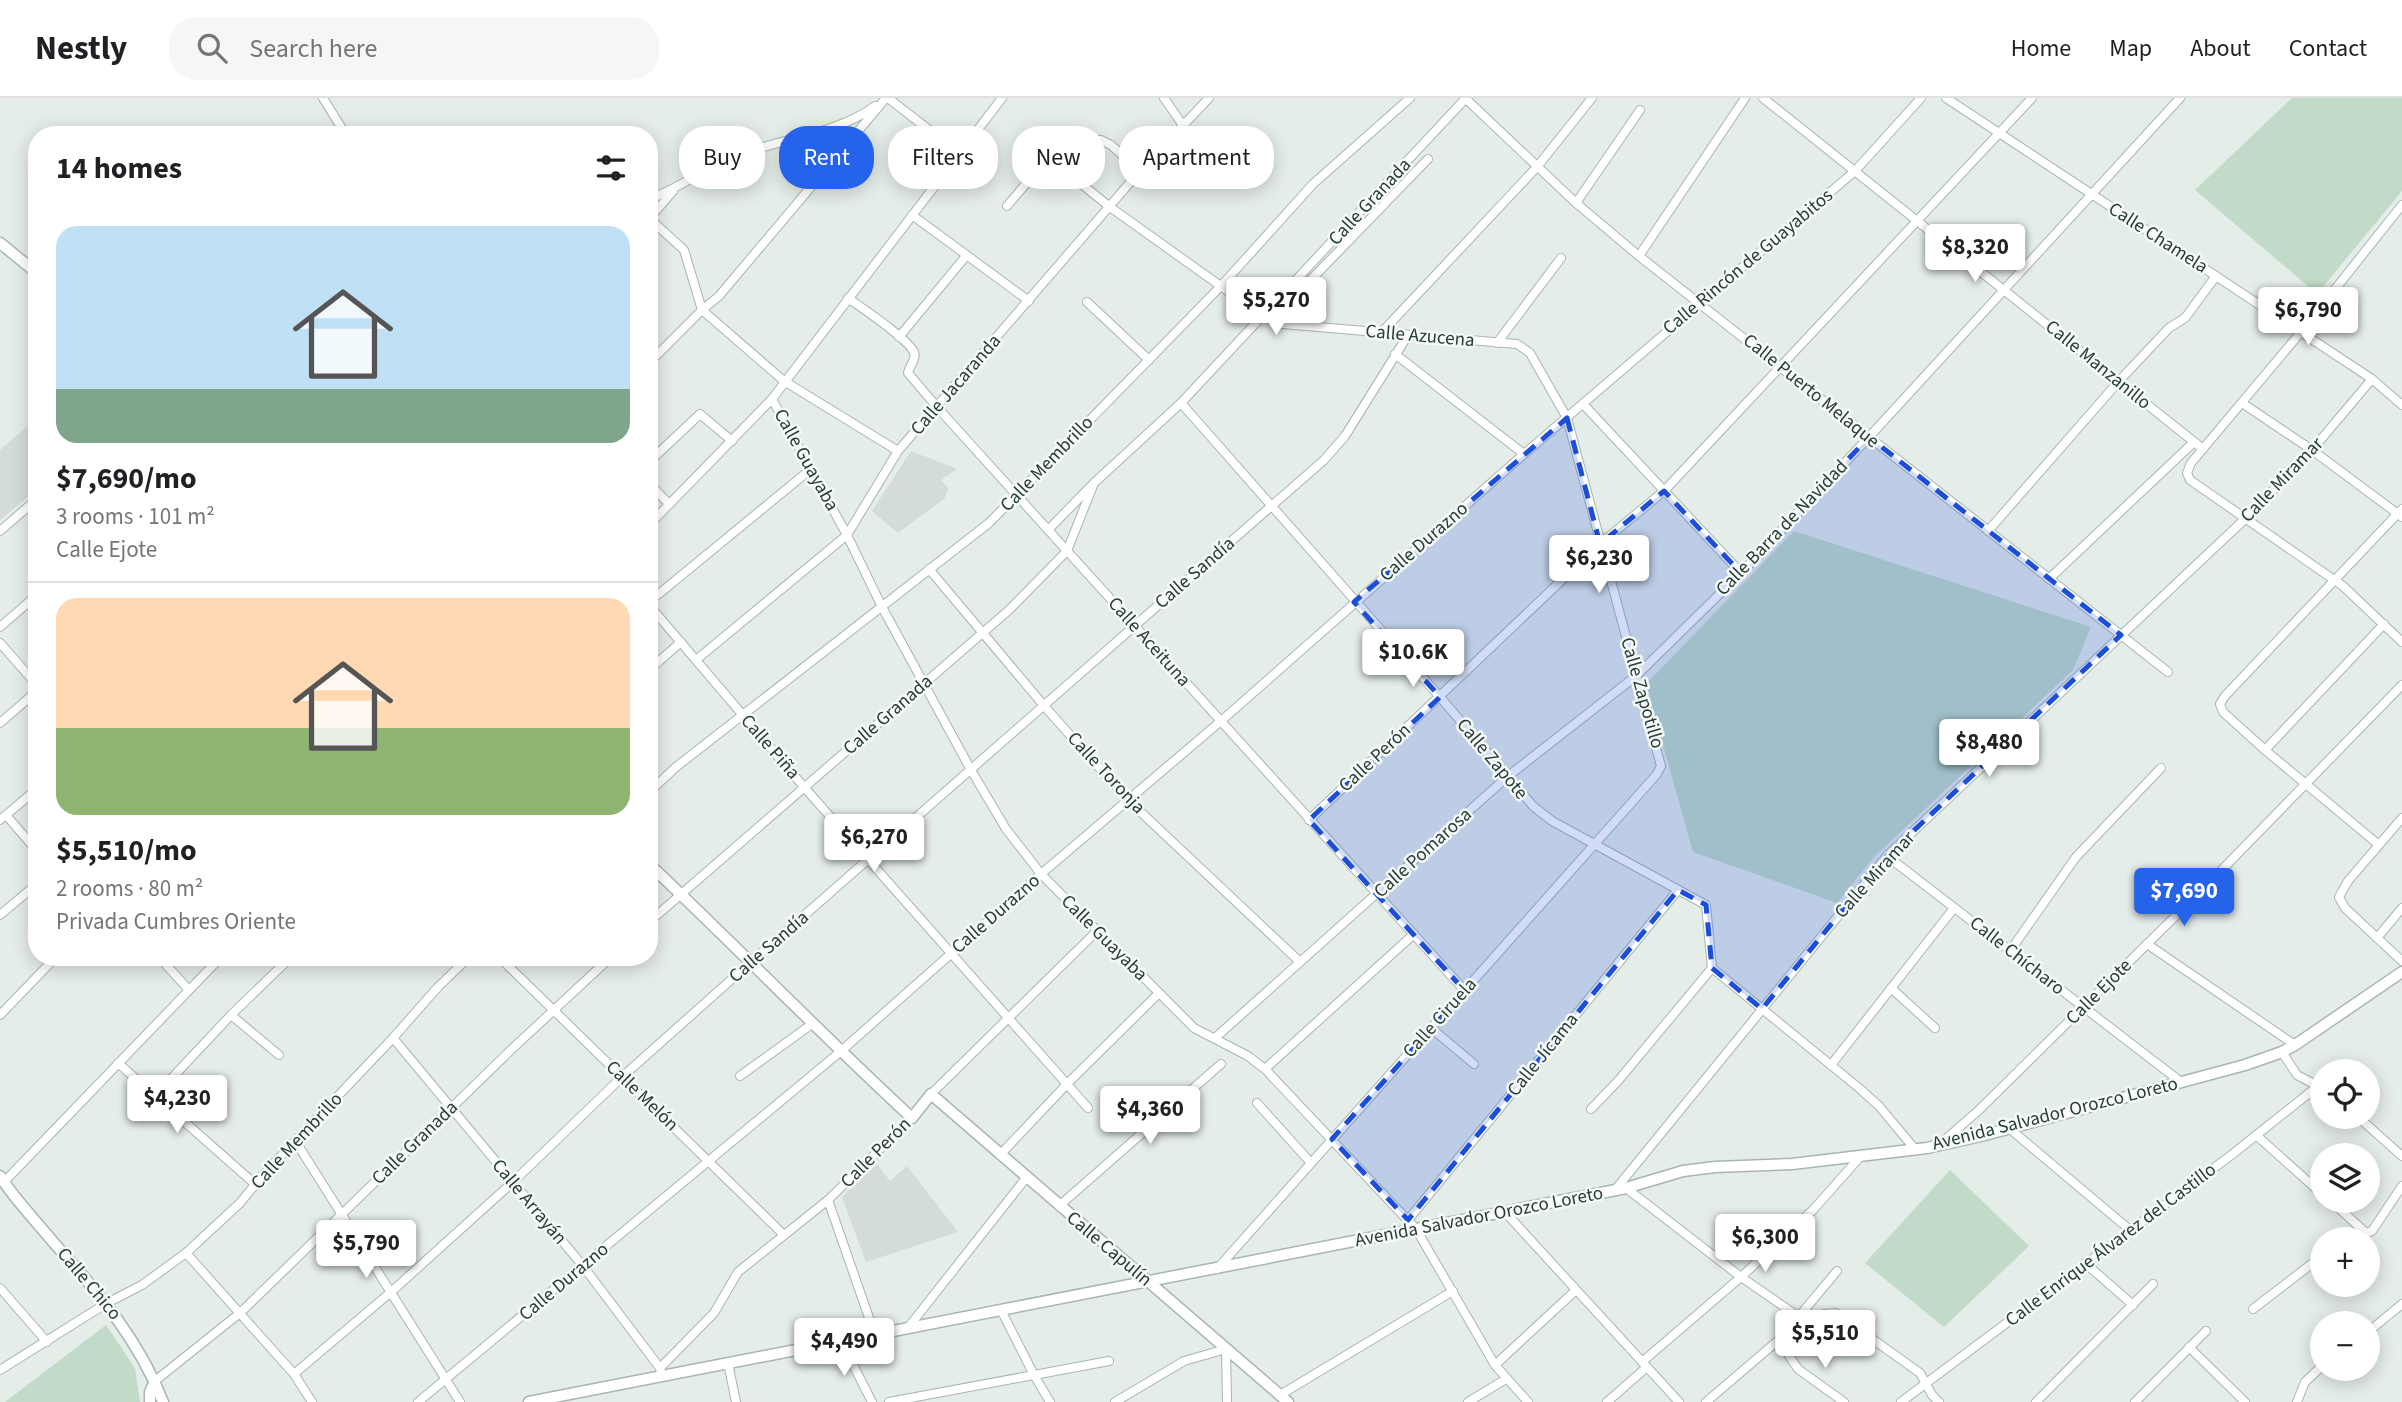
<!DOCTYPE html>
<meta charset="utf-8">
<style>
body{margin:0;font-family:"Source Sans 3",sans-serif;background:#f6f6f6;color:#202124;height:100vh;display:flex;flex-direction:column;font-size:26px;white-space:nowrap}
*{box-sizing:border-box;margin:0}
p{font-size:23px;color:#757577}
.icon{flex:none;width:38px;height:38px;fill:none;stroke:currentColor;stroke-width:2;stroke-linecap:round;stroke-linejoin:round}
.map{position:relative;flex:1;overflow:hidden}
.drawer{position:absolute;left:28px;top:28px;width:630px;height:840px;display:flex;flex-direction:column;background:#fff;border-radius:28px;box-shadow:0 4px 18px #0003}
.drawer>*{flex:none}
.hud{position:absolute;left:679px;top:28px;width:665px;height:63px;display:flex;gap:14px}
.buttons{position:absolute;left:2310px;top:961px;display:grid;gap:14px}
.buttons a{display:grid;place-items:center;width:70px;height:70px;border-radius:50%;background:#fff;box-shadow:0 4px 18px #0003;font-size:35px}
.price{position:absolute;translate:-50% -60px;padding:0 16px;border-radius:7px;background:#fff;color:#222;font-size:23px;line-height:46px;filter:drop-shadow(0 2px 4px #0008)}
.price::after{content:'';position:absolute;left:50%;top:42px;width:21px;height:16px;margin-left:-10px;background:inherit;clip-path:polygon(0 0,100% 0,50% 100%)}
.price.on{background:#2563eb;color:#fff}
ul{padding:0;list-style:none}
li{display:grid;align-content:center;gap:14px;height:371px;padding:0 28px}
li+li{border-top:2px solid #e0e0e0}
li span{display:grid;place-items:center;height:217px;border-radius:21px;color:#555}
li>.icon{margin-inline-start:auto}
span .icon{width:126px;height:126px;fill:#fffc;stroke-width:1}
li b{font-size:30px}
h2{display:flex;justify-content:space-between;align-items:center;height:84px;padding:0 28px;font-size:30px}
.pill{padding:0 24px;border-radius:28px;background:#fff;box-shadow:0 4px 18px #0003;font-size:24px;line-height:63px}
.pill.on{background:#2563eb;color:#fff}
header{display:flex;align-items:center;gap:42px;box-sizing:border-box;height:98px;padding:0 35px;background:#fff;border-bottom:2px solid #e0e0e0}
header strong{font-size:33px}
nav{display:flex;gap:38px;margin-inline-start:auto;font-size:24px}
.search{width:490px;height:63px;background:#f6f6f6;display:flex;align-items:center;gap:18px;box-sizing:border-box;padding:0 24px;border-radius:28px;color:#757577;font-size:26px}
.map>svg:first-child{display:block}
</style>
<header>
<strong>Nestly</strong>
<div class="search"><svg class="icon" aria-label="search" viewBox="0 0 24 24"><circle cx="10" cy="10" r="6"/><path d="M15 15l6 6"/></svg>Search here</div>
<nav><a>Home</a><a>Map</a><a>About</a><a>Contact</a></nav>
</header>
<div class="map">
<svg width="2402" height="1304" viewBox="0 0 2402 1304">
<rect width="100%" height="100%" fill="#e5ede9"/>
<g fill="#d3dcd8">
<polygon points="37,320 37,391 0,422 0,352"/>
<polygon points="911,353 957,371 941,382 948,390 945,400 898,435 872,413"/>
<polygon points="877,1066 890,1083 907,1068 958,1134 866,1164 842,1099"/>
</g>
<g fill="#c1dbc8">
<polygon points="2292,0 2402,0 2402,93 2317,196 2195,92"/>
<polygon points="1794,433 2091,529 2073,572 1874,759 1837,805 1693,754 1646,586"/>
<polygon points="1950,1072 2029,1148 1944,1229 1865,1165"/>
<polygon points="106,1227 135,1270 140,1304 5,1304"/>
</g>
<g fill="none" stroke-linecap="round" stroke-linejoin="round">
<g stroke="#a8b5b0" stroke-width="10">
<g id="minor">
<polyline points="323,0 346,37"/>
<polyline points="888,0 959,55"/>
<polyline points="1164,0 1182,26"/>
<polyline points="1465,0 1576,105 1639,158 2168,574"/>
<polyline points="1763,0 2203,351"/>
<polyline points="1946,0 2372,281 2402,307"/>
<polyline points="1140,73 1111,47 1101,42 1041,48 1038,51 1110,109 1264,219 1283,226 1517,246 1530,255 1567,320 1661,668 1657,676 1217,1171"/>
<path d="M649 101C679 91 703 71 732 59 775 42 838 36 875 8"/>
<polyline points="1576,105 1640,12"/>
<polyline points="2402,107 2301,234 2191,365 2187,375 2190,382 2343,488 2402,544"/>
<polyline points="1007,108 1048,60"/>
<polyline points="912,117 1029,203"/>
<polyline points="649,121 673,93"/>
<polyline points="650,121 684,152 702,212 784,283 898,353"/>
<polyline points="1639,158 1745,0"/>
<path d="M848 200C862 210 907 240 914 254 917 261 909 268 908 275L937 309 1465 893"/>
<polyline points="1087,204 1149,262"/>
<polyline points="1283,226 1304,189 1428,61"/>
<polyline points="1382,234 1537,69 1592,0"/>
<polyline points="899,239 966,158"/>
<polyline points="1497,245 1561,160"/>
<polyline points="1395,256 1524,356"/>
<polyline points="649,265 702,212 719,198 886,0"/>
<polyline points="772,301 847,437 882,509 971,672 1006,731 1041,776 1194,930 1248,958 1265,971 1416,1131 1495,1267 1528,1304"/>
<polyline points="1181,305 1440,599 1533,708 1552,723 1706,807 1712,870 1618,983 1591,1011"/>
<polyline points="2242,305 2312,352 2402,419"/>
<polyline points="1583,306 1741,475"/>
<polyline points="649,364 700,316 732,343"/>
<polyline points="649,385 669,406"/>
<polyline points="649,427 772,301 1002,0"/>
<polyline points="1048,432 1094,385 1181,305 1466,0"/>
<polyline points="0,433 37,401"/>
<polyline points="1988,433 2119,283 2169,230 2185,220 2216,178"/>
<polyline points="929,471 1045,609 1129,703 1299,863"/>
<polyline points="2049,481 2194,344"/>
<polyline points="649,504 811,371"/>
<polyline points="649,507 804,689 1088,1010"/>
<polyline points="0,529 37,497"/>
<polyline points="0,545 37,587"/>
<polyline points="696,562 847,437 898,353 1140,73 1209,0"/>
<polyline points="649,572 681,544"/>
<polyline points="0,625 37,593"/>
<polyline points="2265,652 2384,526"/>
<polyline points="649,694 676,669 989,425 1221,188 1313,86 1410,0"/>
<polyline points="6,717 37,753"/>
<polyline points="2402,720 2348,783 2339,799 2345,810 2402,863"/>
<polyline points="0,722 37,691"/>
<polyline points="1309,722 1600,446 1664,393 2032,0"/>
<polyline points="2379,747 2265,652 2223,614 2220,606 2225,598 2402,411"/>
<polyline points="1887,758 2181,984"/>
<polyline points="0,817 37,786"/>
<polyline points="649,824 1009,512 1067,453 1094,385"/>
<polyline points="2377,840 2402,810"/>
<polyline points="2147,846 2295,947"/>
<polyline points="2010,853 2076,759 2161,670"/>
<polyline points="159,859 188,891"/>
<polyline points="499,859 784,1137"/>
<polyline points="1712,870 1859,990 1879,1008 1914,1050"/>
<polyline points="1891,890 1935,930"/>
<polyline points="0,917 56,859"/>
<polyline points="231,917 279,957"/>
<polyline points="1431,930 1474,966"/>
<polyline points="393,940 583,1168 660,1270"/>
<polyline points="1215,940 1507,679 1636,578 1741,475 1869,339 2180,0"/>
<polyline points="2282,954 2297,977 2320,989"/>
<polyline points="118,965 256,1087"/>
<polyline points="1831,967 1954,810"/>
<polyline points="1265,971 1414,836"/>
<polyline points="740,978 812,926"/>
<polyline points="931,996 1097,833"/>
<polyline points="154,999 231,917 291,859"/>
<polyline points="1257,1005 1311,1065"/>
<polyline points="2357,1018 2402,1058"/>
<polyline points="2010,1031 2130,1132"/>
<polyline points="2256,1037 2322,1096"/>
<polyline points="296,1044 460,1304"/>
<polyline points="1939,1047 1979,1012 2212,782 2402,587"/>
<polyline points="1000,1057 1067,986 1159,895"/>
<polyline points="4,1084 221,859"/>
<polyline points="1626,1090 1741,1179 1799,1219"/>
<polyline points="1615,1092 1887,758 2246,420 2312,352 2372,281"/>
<polyline points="828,1102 875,1237"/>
<polyline points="2330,1102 2367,1136"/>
<polyline points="1059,1108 1221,966"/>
<polyline points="1504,1113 1679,1304"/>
<polyline points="1408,1122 1678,792"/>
<polyline points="2345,1141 2372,1133 2402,1088"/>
<polyline points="186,1155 294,1276 312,1304"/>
<polyline points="2085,1165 2133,1207"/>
<polyline points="0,1190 47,1244"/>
<polyline points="2253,1211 2322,1158"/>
<polyline points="1001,1212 1034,1277 1050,1304"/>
<polyline points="1824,1216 1836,1215 1920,1275 1932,1297 1939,1304"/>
<polyline points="907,1231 1026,1080"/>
<polyline points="2368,1234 2402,1206"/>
<polyline points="841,1243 872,1304"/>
<polyline points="2189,1249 2245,1304"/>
<polyline points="1788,1256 1798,1271 1844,1304"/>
<polyline points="1642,1264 1741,1179 1813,1112 1860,1059"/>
<polyline points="728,1265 736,1304"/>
<polyline points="1495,1267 1575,1193"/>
<polyline points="0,1272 107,1205 142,1187 186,1155 240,1105 262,1078 393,940 438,889 469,859"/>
<polyline points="661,1275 660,1270 714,1215 738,1174 828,1102 912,1020"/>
<polyline points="294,1276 391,1194 513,1084 622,979 751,864 1324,362 1345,338 1408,237"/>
<polyline points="155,1283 240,1215 513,950 611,859"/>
<polyline points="1280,1297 1453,1193"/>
<polyline points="418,1304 840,954 1041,776 1221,623 1524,356 1855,73 1921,0"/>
<polyline points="889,1304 1109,1263"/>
<polyline points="1115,1304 1184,1263 1226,1251 1227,1304"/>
<polyline points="1468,1304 1506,1281"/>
<polyline points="1607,1304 1647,1269"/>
<polyline points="1706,1304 1781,1240 1837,1173"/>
<polyline points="1901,1304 2234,1055 2318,988"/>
<polyline points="2036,1304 2153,1186"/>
<polyline points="2135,1304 2206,1233"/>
<polyline points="2297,1304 2305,1284 2322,1268"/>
</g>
</g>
<g stroke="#a8b5b0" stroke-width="13">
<g id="tertiary">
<polyline points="0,145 37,175"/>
<path d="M649 766C738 850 822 937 912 1020L931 996 1288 1304"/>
<path d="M0 1078C15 1102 36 1123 54 1145 98 1194 139 1242 163 1304"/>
<polyline points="150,1304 150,1294 155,1283"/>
<polyline points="529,1304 1626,1090 1683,1073 1715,1069 1792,1066 1927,1050 1985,1037 2245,967 2282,954 2295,947 2402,874"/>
</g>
</g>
<use href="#minor" stroke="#fff" stroke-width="8"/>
<use href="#tertiary" stroke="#fff" stroke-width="10"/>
</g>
<path fill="#1d4ed8" fill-opacity="0.2" stroke="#1d4ed8" stroke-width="5" stroke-dasharray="14 9" stroke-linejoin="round" d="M1567 320 1600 446 1664 393 1741 475 1869 339 2121 537 1887 758 1762 911 1712 870 1706 807 1678 792 1408 1122 1332 1041 1465 893 1309 722 1440 599 1354 504Z"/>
<g text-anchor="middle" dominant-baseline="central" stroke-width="5" stroke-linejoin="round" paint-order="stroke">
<g font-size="19" fill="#263d37" stroke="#f5f9f7">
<text transform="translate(1370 104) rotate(-47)">Calle Granada</text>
<text transform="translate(2158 140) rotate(33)">Calle Chamela</text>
<text transform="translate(1748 164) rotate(-40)">Calle Rincón de Guayabitos</text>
<text transform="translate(1420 238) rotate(5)">Calle Azucena</text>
<text transform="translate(2098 267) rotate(39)">Calle Manzanillo</text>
<text transform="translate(956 287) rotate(-49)">Calle Jacaranda</text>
<text transform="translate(1811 293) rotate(39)">Calle Puerto Melaque</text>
<text transform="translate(806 362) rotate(61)">Calle Guayaba</text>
<text transform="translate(1047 366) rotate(-46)">Calle Membrillo</text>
<text transform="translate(2282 382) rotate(-46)">Calle Miramar</text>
<text transform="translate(1782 430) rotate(-46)">Calle Barra de Navidad</text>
<text transform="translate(1424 444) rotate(-41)">Calle Durazno</text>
<text transform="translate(1195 475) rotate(-41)">Calle Sandía</text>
<text transform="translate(1149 544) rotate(48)">Calle Aceituna</text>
<text transform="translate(1642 595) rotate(74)">Calle Zapotillo</text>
<text transform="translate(888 617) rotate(-41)">Calle Granada</text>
<text transform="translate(770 649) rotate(49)">Calle Piña</text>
<text transform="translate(1375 660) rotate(-43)">Calle Perón</text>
<text transform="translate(1492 661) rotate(50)">Calle Zapote</text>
<text transform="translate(1106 675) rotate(47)">Calle Toronja</text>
<text transform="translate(1423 755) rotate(-42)">Calle Pomarosa</text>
<text transform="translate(1875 777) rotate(-48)">Calle Miramar</text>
<text transform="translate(996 816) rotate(-41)">Calle Durazno</text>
<text transform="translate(1104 840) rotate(45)">Calle Guayaba</text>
<text transform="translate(769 849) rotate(-41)">Calle Sandía</text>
<text transform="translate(2017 858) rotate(38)">Calle Chícharo</text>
<text transform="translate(2099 894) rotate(-45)">Calle Ejote</text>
<text transform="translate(1440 920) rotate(-48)">Calle Ciruela</text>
<text transform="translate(1543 957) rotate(-51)">Calle Jícama</text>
<text transform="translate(642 998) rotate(44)">Calle Melón</text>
<text transform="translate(2055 1016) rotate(-14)">Avenida Salvador Orozco Loreto</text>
<text transform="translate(297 1043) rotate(-47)">Calle Membrillo</text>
<text transform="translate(415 1045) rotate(-44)">Calle Granada</text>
<text transform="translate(876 1055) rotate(-45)">Calle Perón</text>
<text transform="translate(529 1104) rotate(50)">Calle Arrayán</text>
<text transform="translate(1479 1119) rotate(-11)">Avenida Salvador Orozco Loreto</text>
<text transform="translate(2111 1147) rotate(-37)">Calle Enrique Álvarez del Castillo</text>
<text transform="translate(1109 1151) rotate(40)">Calle Capulín</text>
<text transform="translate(564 1184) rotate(-40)">Calle Durazno</text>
<text transform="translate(89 1186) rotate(50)">Calle Chico</text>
</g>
</g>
</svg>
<div class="buttons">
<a><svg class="icon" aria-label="locate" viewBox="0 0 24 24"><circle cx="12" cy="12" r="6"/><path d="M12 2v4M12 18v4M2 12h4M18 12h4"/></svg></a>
<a><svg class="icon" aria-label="layers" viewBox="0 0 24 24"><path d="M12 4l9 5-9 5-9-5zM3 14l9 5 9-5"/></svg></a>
<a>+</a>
<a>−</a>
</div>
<b class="price" style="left:1975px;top:186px">$8,320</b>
<b class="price" style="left:1276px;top:239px">$5,270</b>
<b class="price" style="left:2308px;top:249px">$6,790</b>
<b class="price" style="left:1599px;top:497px">$6,230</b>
<b class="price" style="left:1413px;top:591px">$10.6K</b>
<b class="price" style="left:1989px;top:681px">$8,480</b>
<b class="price" style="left:874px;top:776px">$6,270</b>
<b class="price on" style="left:2184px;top:830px">$7,690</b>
<b class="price" style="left:177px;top:1037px">$4,230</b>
<b class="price" style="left:1150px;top:1048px">$4,360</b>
<b class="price" style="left:1765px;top:1176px">$6,300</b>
<b class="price" style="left:366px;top:1182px">$5,790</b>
<b class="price" style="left:1825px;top:1272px">$5,510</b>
<b class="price" style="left:844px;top:1280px">$4,490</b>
<div class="hud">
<a class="pill">Buy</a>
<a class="pill on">Rent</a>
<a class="pill">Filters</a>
<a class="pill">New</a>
<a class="pill">Apartment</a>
</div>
<section class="drawer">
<h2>14 homes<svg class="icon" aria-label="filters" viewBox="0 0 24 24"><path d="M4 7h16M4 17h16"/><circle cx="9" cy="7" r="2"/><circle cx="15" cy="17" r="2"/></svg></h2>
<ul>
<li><span style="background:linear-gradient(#bfe0f5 75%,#7fa58c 0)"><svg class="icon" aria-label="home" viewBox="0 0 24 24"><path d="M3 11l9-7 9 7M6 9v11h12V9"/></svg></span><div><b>$7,690/mo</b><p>3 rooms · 101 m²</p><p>Calle Ejote</p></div></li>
<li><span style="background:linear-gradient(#ffd9b3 60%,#8fb573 0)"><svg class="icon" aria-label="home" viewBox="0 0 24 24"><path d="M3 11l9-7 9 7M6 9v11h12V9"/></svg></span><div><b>$5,510/mo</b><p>2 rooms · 80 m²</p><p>Privada Cumbres Oriente</p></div></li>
</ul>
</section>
</div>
